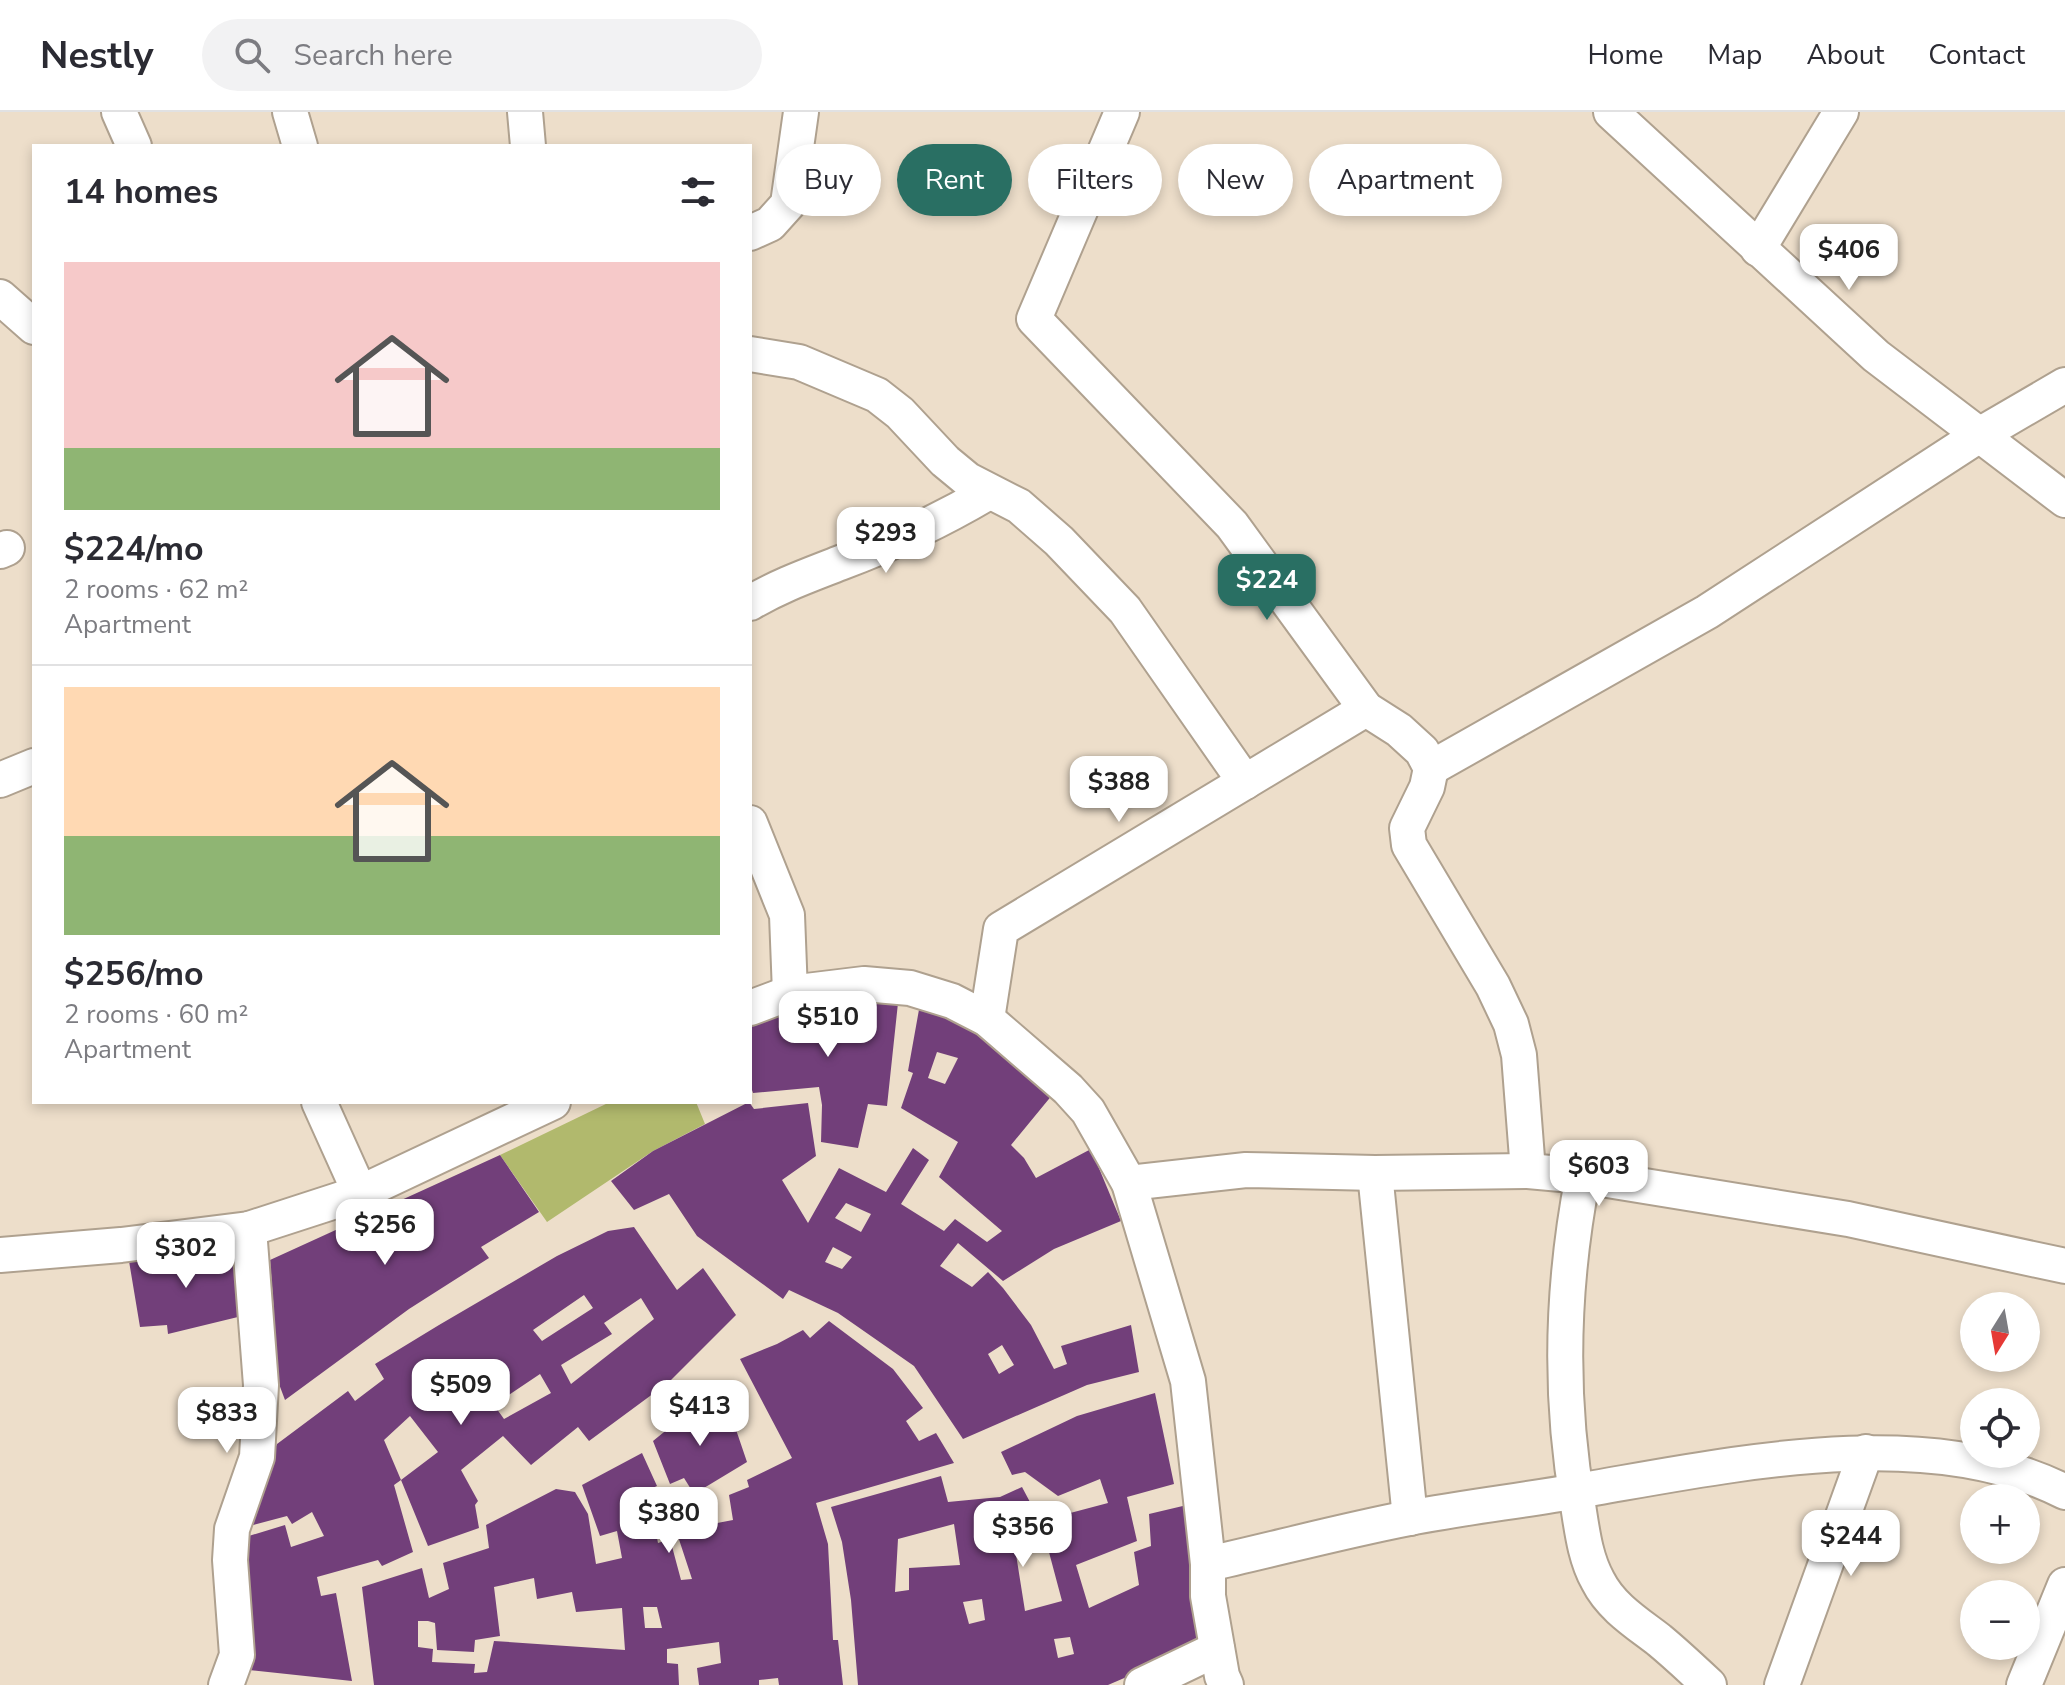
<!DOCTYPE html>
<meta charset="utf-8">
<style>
body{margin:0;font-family:"Nunito Sans",sans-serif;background:#f2f2f3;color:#2b2b33;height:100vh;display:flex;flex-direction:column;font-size:30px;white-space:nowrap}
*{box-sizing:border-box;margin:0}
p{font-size:26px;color:#7c7c81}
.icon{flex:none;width:44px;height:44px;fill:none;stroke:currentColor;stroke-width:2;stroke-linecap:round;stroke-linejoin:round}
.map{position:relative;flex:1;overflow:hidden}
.side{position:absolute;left:32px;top:32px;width:720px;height:960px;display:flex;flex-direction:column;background:#fff;border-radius:0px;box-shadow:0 4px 12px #0003}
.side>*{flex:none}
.top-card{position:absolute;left:776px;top:32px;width:760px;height:72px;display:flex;gap:16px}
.needle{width:52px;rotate:191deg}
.controls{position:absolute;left:1960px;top:1180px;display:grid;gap:16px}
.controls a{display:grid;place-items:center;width:80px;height:80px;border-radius:50%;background:#fff;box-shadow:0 4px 12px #0003;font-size:40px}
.price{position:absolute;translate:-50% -68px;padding:0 18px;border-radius:16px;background:#fff;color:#222;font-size:26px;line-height:52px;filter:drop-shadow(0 2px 4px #0008)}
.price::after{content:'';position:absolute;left:50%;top:48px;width:24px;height:18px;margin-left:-12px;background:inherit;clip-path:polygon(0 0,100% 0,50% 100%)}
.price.active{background:#296f63;color:#fff}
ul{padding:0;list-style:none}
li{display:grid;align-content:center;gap:16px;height:424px;padding:0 32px}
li+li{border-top:2px solid #e1e1e2}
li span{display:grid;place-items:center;height:248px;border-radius:0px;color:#555}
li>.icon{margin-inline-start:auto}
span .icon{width:144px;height:144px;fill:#fffc;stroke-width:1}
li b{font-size:34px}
h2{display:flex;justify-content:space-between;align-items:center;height:96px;padding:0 32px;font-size:34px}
.pill{padding:0 28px;border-radius:36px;background:#fff;box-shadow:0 4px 12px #0003;font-size:28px;line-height:72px}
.pill.active{background:#296f63;color:#fff}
header{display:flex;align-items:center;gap:48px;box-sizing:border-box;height:112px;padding:0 40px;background:#fff;border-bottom:2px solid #e1e1e2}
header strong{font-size:38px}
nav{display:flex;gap:44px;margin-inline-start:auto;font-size:28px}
.search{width:560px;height:72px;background:#f2f2f3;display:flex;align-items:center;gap:20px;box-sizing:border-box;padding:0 28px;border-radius:44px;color:#7c7c81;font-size:30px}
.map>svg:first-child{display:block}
</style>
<header>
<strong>Nestly</strong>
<div class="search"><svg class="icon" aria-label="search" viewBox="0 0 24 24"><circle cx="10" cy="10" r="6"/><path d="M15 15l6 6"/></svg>Search here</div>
<nav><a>Home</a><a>Map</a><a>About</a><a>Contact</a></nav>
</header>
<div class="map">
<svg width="2065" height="1573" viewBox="0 0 2065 1573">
<rect width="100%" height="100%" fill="#eddeca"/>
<polygon fill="#b1b96d" points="610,990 696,990 705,1012 653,1039 547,1110 500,1043"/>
<g fill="#723f7a" fill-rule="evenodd">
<polygon points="850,887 898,891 887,994 868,992 858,1036 821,1030 822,993 819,975 753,981 750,972 750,909 790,892"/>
<path d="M920 892 975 916 1053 982 1011 1033 1024 1046 1036 1066 1091 1037 1121 1109 1054 1137 1003 1169 958 1131 940 1154 972 1175 988 1160 1003 1176 1031 1213 1054 1257 1067 1252 1061 1234 1131 1213 1139 1260 1087 1273 963 1327 914 1254 838 1201 789 1178 783 1187 697 1124 669 1082 634 1098 611 1069 653 1039 749 990 754 997 808 991 816 1044 782 1068 808 1111 839 1056 886 1080 913 1036 929 1048 901 1092 944 1119 955 1107 987 1130 1002 1119 939 1065 958 1030 901 996 913 961 908 959ZM937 940 958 946 945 972 928 966ZM846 1091 871 1102 861 1120 835 1106ZM833 1135 852 1145 842 1157 825 1150ZM1002 1233 1014 1253 999 1262 988 1242Z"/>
<polygon points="500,1043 539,1100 481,1135 489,1146 409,1197 285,1288 273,1256 274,1200 270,1148"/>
<path d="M634 1115 677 1178 703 1156 736 1203 669 1270 589 1329 578 1315 531 1353 503 1324 461 1358 478 1389 475 1393 479 1416 428 1434 401 1368 438 1340 410 1304 384 1328 401 1368 394 1373 413 1440 382 1454 378 1448 317 1465 321 1484 336 1481 352 1569 249 1558 239 1427 285 1413 291 1435 324 1424 312 1400 292 1412 287 1404 246 1415 247 1398 277 1332 348 1279 355 1289 384 1267 375 1252 439 1213 557 1144 608 1119ZM584 1183 593 1196 542 1229 533 1218ZM641 1186 654 1207 571 1272 561 1253 612 1222 604 1211ZM540 1262 551 1281 504 1307 494 1293Z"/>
<polygon points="230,1136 242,1204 168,1222 167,1213 140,1215 129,1149"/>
<path d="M829 1209 893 1257 923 1296 906 1309 919 1329 936 1321 954 1351 816 1391 828 1432 833 1528H838L843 1573H779L778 1566 759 1568V1573H699L697 1556 721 1551 719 1530 667 1537V1551L678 1552 679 1573H374L362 1475 422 1456 429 1486 449 1477 443 1451 489 1436 486 1413 556 1377 575 1380 588 1402 596 1452 622 1446 617 1419 600 1424 582 1373 642 1341 657 1374 648 1378 658 1431 670 1427 681 1468 692 1467 670 1400 702 1387 712 1412 733 1408 729 1383 749 1375 747 1368 792 1346 740 1247 777 1232 803 1218 810 1226ZM534 1466 537 1487 572 1480 576 1500 622 1496 625 1538 494 1529 487 1560 474 1561 475 1552 432 1550 433 1537 418 1535V1509H428L435 1511 437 1538 474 1540 475 1528 500 1524 494 1475ZM643 1495H657L662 1516H645Z"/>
<path d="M1155 1281 1174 1372 1127 1385 1137 1429 1076 1453 1089 1496 1139 1473 1134 1440 1151 1434 1149 1402 1187 1393 1201 1533 1108 1573H858L851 1488 842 1430 831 1395 941 1364 948 1390 1000 1385 1022 1375 1040 1409 1108 1391 1100 1367 1058 1384 1025 1360 1012 1363 1001 1340 1077 1304ZM954 1412 960 1453 909 1456V1478L895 1480 898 1427ZM1046 1429 1062 1489 1025 1499 1015 1436ZM982 1487 985 1508 969 1512 963 1490ZM1070 1525 1074 1542 1058 1546 1054 1527Z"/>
<polygon points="707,1285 718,1304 730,1300 747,1350 694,1382 684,1366 670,1372 653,1329"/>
</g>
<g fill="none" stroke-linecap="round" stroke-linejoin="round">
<g stroke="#afa18f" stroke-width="38">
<g id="minor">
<polyline points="119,0 134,34"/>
<polyline points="290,0 300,34"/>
<polyline points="525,0 528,34"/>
<polyline points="1122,0 1034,207 1232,413 1366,597 1399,618 1422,639 1431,656 1427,675 1407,716 1409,733 1493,874 1511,912 1519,943 1528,1059"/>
<polyline points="1611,0 1876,244 2065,388"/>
<polyline points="750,121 770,112 788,92 801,0"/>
<polyline points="1758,137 1841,0"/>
<polyline points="0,185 34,215"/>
<polyline points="750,242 799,250 877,283 900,301 945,349 968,368 1019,394 1059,429 1125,498 1245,670"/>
<polyline points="0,439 7,436"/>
<path d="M750 491C781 473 807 464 840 451 891 432 942 408 989 380"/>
<polyline points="1431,656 1707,500 1981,322 2065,273"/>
<polyline points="0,668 34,654"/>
<polyline points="750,711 787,803 790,881"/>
<polyline points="750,896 790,881 864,872 910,876 952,889 987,907 1068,977 1088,999 1129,1071 1188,1269 1208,1452 1208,1484 1222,1564 1226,1573"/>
<polyline points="987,907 1001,817 1366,597"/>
<polyline points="319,990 360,1081"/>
<polyline points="1375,1061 1410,1406"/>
<path d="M1583 1064C1562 1172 1559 1284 1578 1393 1582 1418 1585 1446 1598 1469 1611 1495 1637 1511 1659 1528 1676 1542 1693 1558 1709 1573"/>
<polyline points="1129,1071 1246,1058 1375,1061 1528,1059 1583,1064 1848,1107 2065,1154"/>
<polyline points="0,1143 121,1133 249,1117 360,1081 553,990"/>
<path d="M1208 1452C1275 1437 1342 1419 1409 1406 1465 1395 1521 1389 1577 1379 1725 1354 1925 1308 2065 1380"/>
<polyline points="226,1573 237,1543 230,1448 232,1417 257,1345 261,1273 249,1117"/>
<polyline points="1142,1573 1217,1537"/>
<polyline points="1782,1573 1866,1340"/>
<polyline points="2024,1573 2065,1473"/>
</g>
</g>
<use href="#minor" stroke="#fff" stroke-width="34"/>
</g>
</svg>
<div class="controls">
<a><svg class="needle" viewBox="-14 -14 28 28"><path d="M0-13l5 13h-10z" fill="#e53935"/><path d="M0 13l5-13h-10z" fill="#7c7c81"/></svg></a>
<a><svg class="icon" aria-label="locate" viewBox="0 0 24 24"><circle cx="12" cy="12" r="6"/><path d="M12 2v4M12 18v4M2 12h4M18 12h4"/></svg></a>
<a>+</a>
<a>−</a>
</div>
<b class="price" style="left:1849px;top:180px">$406</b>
<b class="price" style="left:886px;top:463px">$293</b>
<b class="price active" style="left:1267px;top:510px">$224</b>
<b class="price" style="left:1119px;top:712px">$388</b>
<b class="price" style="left:828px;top:947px">$510</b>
<b class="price" style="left:1599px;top:1096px">$603</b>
<b class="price" style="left:385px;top:1155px">$256</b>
<b class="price" style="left:186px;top:1178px">$302</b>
<b class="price" style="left:461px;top:1315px">$509</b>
<b class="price" style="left:700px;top:1336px">$413</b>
<b class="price" style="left:227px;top:1343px">$833</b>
<b class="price" style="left:669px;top:1443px">$380</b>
<b class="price" style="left:1023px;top:1457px">$356</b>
<b class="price" style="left:1851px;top:1466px">$244</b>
<div class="top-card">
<a class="pill">Buy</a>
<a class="pill active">Rent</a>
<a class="pill">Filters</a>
<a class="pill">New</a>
<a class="pill">Apartment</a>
</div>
<section class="side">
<h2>14 homes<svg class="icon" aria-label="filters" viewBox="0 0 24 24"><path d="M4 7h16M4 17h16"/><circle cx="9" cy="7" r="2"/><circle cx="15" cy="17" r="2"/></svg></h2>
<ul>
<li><span style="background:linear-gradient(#f6c9c9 75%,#8fb573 0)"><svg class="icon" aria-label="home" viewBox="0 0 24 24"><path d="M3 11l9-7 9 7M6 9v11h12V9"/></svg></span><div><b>$224/mo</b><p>2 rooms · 62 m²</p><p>Apartment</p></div></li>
<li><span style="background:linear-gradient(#ffd9b3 60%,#8fb573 0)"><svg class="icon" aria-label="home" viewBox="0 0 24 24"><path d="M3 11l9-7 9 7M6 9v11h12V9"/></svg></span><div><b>$256/mo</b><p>2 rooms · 60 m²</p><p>Apartment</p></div></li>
</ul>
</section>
</div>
